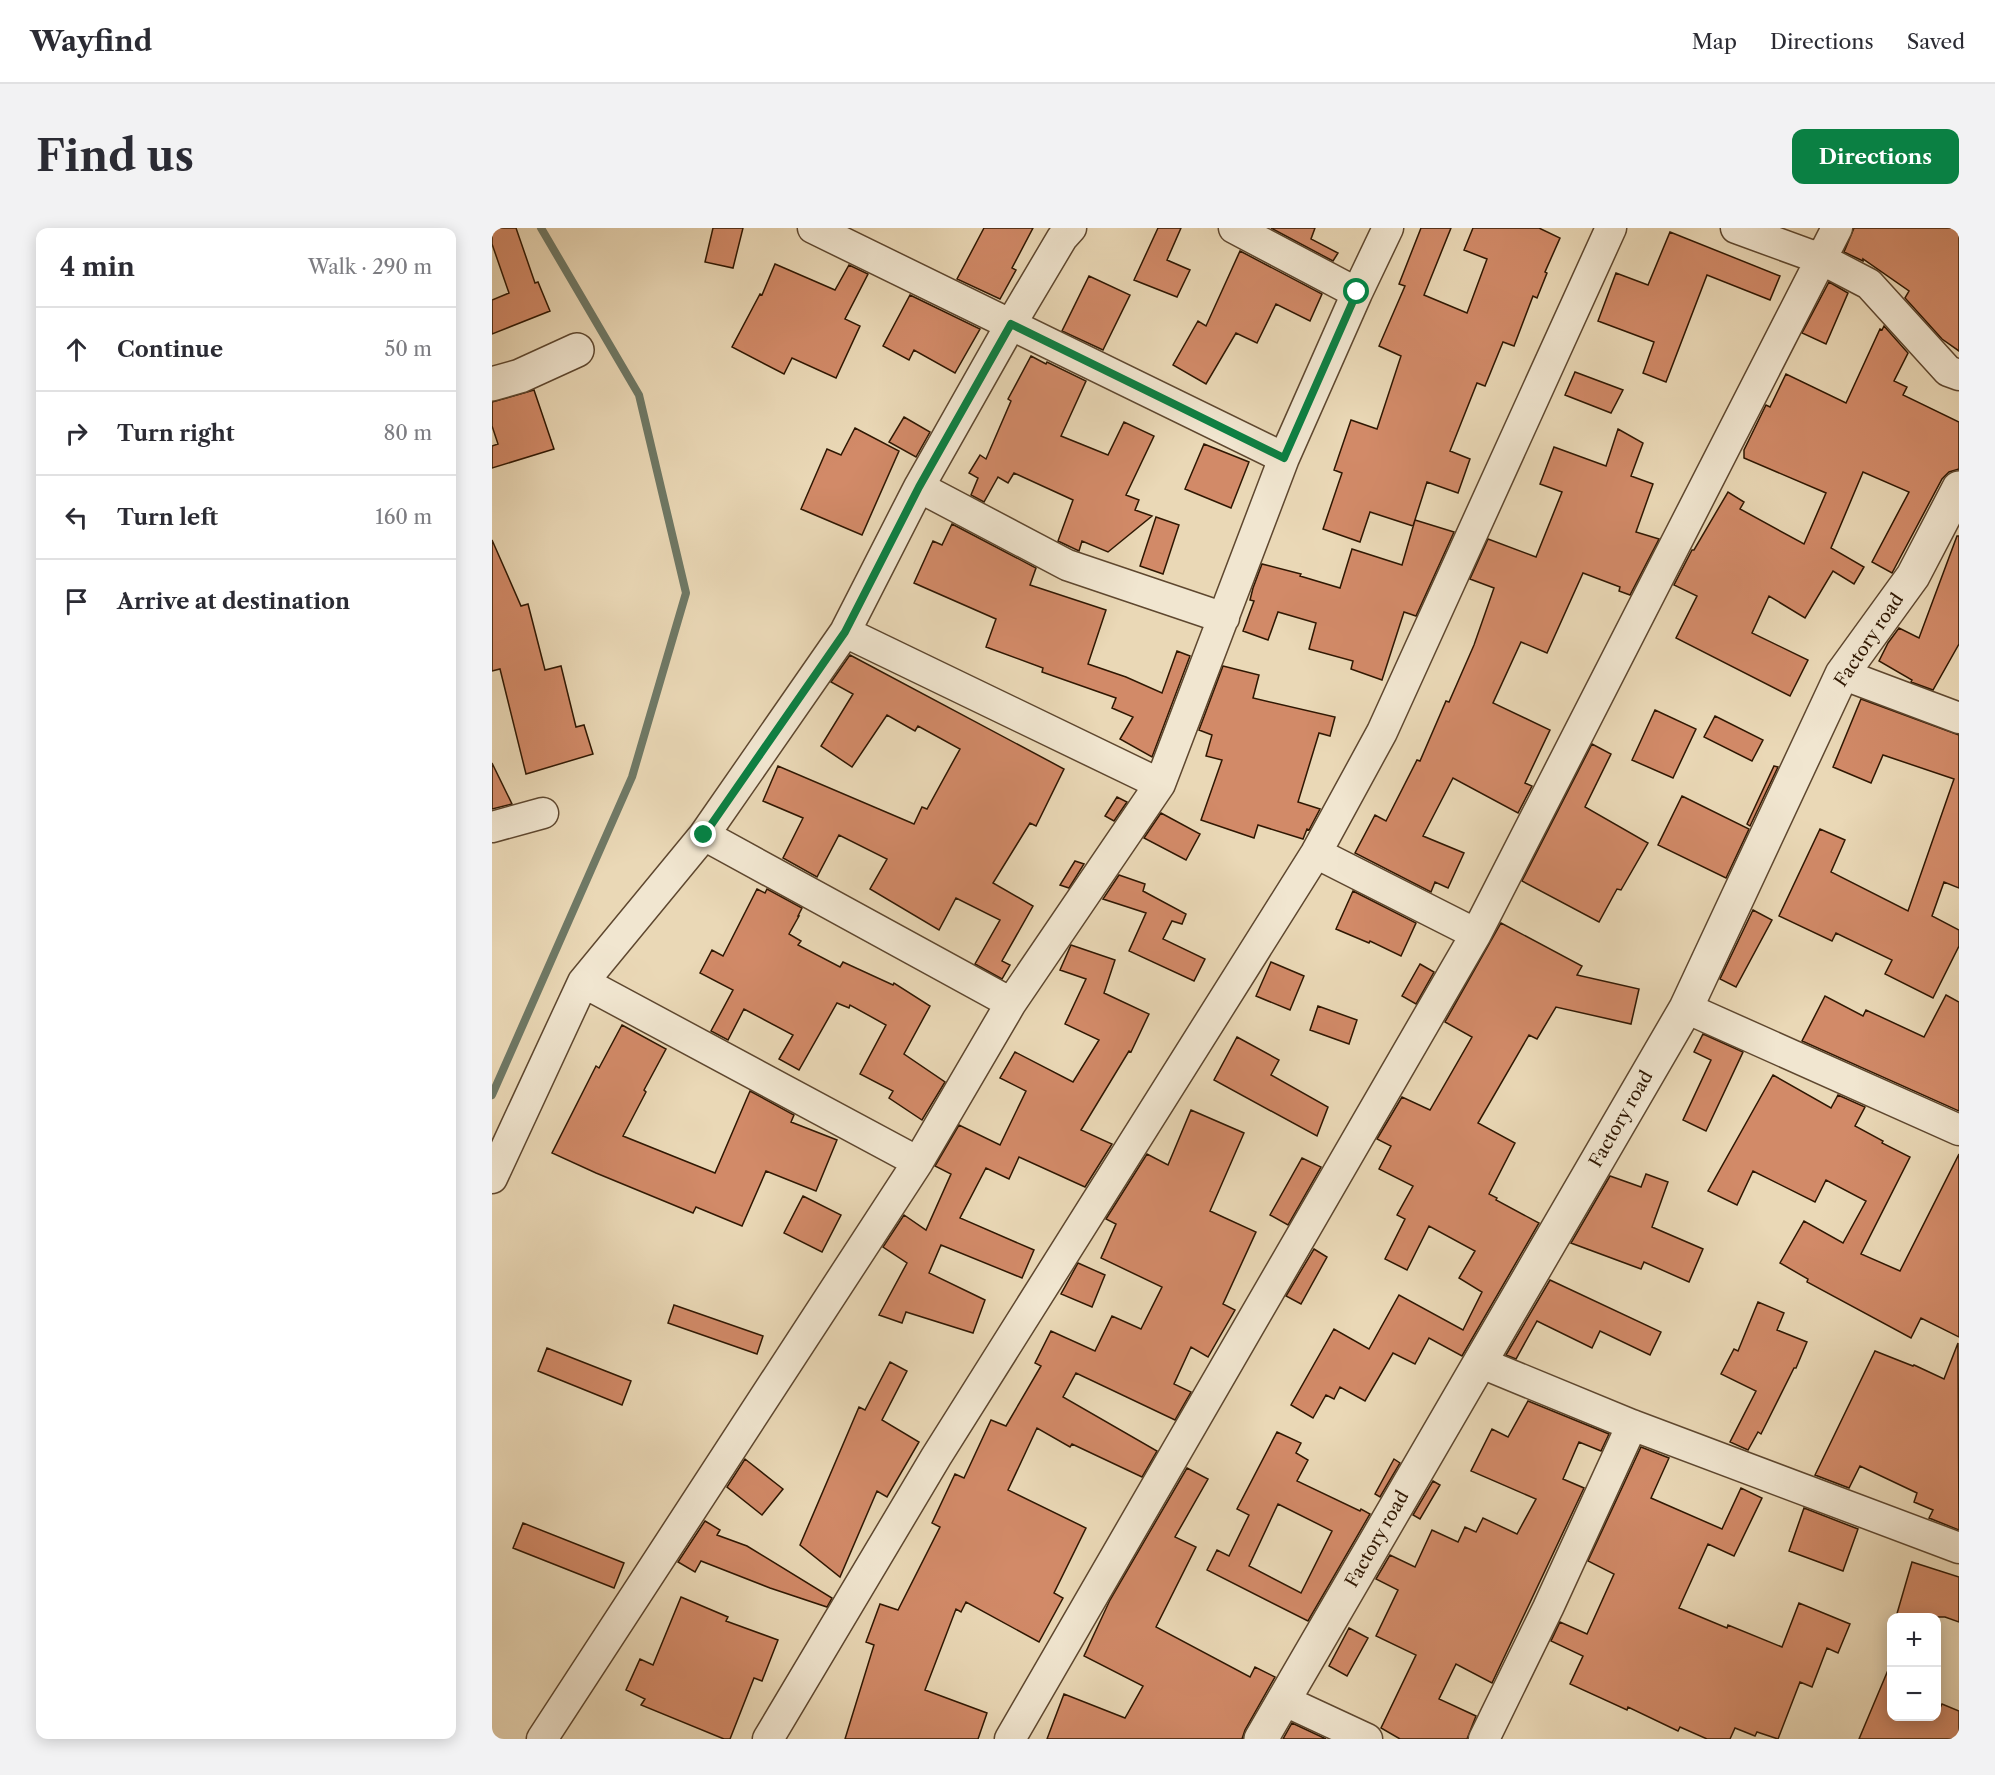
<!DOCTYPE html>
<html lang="en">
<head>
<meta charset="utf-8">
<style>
  :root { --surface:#fff; --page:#f2f2f3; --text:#2b2b33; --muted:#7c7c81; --line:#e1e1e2; --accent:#0b8043 }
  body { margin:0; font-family:"Libre Caslon Text",serif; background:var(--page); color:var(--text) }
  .controls { position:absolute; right:18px; bottom:18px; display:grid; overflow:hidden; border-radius:12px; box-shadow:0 3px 15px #0003 }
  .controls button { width:54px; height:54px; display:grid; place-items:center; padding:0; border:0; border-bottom:2px solid var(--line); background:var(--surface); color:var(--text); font:30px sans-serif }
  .stop { position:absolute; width:18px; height:18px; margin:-14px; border:4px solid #0b8043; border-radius:50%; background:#fff }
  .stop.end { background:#0b8043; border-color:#fff; box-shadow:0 2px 6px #0008 }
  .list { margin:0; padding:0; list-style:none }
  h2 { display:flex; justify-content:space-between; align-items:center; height:78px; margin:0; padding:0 24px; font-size:26px }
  h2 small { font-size:20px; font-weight:400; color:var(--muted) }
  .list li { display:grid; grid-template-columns:39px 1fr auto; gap:18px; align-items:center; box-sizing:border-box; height:84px; padding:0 24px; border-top:2px solid var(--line) }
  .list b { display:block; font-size:22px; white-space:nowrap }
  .list em { font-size:20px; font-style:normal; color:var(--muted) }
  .icon { flex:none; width:33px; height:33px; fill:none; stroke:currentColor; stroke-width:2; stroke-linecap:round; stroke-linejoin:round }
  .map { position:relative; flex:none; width:1467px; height:1511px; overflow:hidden; border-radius:12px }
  header { display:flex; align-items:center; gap:36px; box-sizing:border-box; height:84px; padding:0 30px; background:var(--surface); border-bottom:2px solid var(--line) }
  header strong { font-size:28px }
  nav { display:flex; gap:33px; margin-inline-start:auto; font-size:21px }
  .intro { display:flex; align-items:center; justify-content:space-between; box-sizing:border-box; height:144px; padding:0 36px }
  h1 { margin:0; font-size:42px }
  .button { padding:15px 27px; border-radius:12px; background:var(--accent); color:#fff; font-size:21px; font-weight:700 }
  main { display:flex; gap:36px; padding:0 36px }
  aside { flex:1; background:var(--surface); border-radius:12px; box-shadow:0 3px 15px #0003 }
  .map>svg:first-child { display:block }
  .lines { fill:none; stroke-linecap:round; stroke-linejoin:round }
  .stream { stroke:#6f7966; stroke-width:8 }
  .building { fill:#d28a68; stroke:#2f1702; stroke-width:1.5; fill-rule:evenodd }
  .minor-casing { stroke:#5e472f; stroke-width:33 }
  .tertiary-casing { stroke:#5e472f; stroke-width:36 }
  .minor { stroke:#f1e6d0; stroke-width:30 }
  .tertiary { stroke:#f1e6d0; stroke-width:33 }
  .route { stroke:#0b8043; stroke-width:8 }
  .labels { text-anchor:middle; stroke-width:6; stroke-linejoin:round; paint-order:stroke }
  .street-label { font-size:18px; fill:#2f1702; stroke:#f1e6d0 }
</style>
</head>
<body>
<header>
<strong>Wayfind</strong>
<nav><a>Map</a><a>Directions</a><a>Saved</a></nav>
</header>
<div class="intro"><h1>Find us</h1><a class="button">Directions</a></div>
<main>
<aside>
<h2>4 min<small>Walk · 290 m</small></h2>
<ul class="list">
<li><svg class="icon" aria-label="ahead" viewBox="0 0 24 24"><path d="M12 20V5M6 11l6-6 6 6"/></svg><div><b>Continue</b></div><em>50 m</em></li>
<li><svg class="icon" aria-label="right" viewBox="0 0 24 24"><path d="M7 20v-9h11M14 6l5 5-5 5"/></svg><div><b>Turn right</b></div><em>80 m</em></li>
<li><svg class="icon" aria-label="left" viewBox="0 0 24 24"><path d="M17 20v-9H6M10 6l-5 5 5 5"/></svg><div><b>Turn left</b></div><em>160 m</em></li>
<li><svg class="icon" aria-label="arrive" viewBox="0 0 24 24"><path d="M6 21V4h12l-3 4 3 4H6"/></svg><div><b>Arrive at destination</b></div></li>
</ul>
</aside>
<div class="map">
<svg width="1467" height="1511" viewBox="0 0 1467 1511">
  <rect width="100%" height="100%" fill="#ead8b6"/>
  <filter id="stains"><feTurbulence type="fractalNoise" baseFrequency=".00333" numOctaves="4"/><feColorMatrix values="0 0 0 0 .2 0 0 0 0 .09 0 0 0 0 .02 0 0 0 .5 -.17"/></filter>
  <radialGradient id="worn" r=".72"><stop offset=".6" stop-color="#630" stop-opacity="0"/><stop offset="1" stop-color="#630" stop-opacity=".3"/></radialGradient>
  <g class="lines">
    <!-- stream -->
    <path class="stream" d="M 0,867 L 140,549 L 194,365 L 147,167 L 49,0"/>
  </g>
  <!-- building -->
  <path class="building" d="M 0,0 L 24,0 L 43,55 L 46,54 L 58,83 L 0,106 L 0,72 L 17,65 L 0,16 Z
    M 221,0 L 251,0 L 241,40 L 213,34 Z
    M 492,0 L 541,0 L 520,40 L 524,42 L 508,71 L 465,51 Z
    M 666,0 L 689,0 L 675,32 L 698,42 L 685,69 L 642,52 Z
    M 779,0 L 823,0 L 819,11 L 846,25 L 841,33 Z
    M 929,0 L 959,0 L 932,67 L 975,85 L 995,31 L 972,22 L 981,0 L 1047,0 L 1068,10 L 1053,44 L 1055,45 L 1045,70 L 1041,68 L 1022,118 L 1011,114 L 993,158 L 985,155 L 958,223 L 978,231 L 966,265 L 935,254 L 921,298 L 878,284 L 868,314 L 831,301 L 850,245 L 842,242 L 859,192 L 885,201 L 909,128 L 887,118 L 913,58 L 907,56 Z
    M 1362,0 L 1467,0 L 1467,123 L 1450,111 L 1413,70 L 1417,63 L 1371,31 L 1371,33 L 1352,24 Z
    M 1178,4 L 1288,48 L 1278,72 L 1215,47 L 1174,154 L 1151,145 L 1162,114 L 1106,93 L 1124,45 L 1156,57 Z
    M 748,23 L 830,66 L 818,93 L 784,76 L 765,115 L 744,105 L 714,156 L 681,137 L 706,93 L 714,98 Z
    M 283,36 L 343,62 L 357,37 L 376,46 L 353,91 L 368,98 L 344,150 L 300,130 L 292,146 L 240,119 L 268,66 L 270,67 Z
    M 597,48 L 638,67 L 611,122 L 570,103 Z
    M 1337,54 L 1356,65 L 1334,116 L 1310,105 Z
    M 418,67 L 488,101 L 463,145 L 422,122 L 417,132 L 391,118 Z
    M 1392,98 L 1416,125 L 1402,153 L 1415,159 L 1411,167 L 1467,194 L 1467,241 L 1457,244 L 1450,251 L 1400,345 L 1380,334 L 1417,264 L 1371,244 L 1339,320 L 1372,339 L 1362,356 L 1341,343 L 1313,390 L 1277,368 L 1260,405 L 1316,432 L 1298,468 L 1184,410 L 1205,368 L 1182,357 L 1200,322 L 1202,322 L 1236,264 L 1252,274 L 1248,281 L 1312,316 L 1334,265 L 1252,230 L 1252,222 L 1274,177 L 1278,179 L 1294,146 L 1354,175 L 1388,101 L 1390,102 Z
    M 539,128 L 554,136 L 555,134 L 594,153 L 569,208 L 616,227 L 632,194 L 662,208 L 634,267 L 647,272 L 643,282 L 660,288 L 616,324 L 590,313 L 587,323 L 566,313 L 581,272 L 522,245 L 516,255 L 506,249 L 492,274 L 479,267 L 486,250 L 477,245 L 488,227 L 494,231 L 519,173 L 516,171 Z
    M 1083,144 L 1131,162 L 1119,185 L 1073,167 Z
    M 42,162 L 62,221 L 0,240 L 0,218 L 6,216 L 0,198 L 0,174 Z
    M 412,189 L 438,204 L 424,229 L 397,214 Z
    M 363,200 L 407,223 L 370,307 L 309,281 L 335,221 L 349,227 Z
    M 1126,201 L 1151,215 L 1139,248 L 1161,256 L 1144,304 L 1167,311 L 1138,367 L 1127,363 L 1128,359 L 1091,345 L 1055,425 L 1029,414 L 1001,475 L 1058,502 L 1033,555 L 1040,558 L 1026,585 L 961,550 L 931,608 L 972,625 L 956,660 L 943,654 L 939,664 L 863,625 L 883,587 L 894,593 L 925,532 L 928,533 L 954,473 L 957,474 L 982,417 L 1002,360 L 978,351 L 996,311 L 1044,329 L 1070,264 L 1048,256 L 1062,219 L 1114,238 Z
    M 712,216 L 757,234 L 739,280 L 693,261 Z
    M 664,289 L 687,297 L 671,346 L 648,338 Z
    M 923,292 L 962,304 L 924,388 L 912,384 L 890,452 L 859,441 L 861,433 L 817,421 L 824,395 L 786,384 L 776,412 L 751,403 L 762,373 L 758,372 L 761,360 L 770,336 L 809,346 L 808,348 L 848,360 L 860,321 L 910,337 Z
    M 460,296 L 544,340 L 538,357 L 614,382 L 596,436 L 634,449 L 670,465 L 685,423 L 698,428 L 660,529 L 628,511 L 641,489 L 620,480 L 624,470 L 550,444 L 551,440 L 494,419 L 504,391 L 422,355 L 441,313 L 450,317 Z
    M 1465,308 L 1467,308 L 1467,416 L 1441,462 L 1419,454 L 1420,452 L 1387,433 L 1396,415 L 1407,400 L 1427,410 Z
    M 0,312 L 29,378 L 36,376 L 53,442 L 69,438 L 84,499 L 92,497 L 101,526 L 34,546 L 8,441 L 0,443 Z
    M 358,427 L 572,541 L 544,598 L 538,595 L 501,655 L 541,678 L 510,733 L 518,737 L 510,751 L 483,736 L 508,692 L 464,670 L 447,702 L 378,661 L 395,631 L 347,607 L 325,649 L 291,630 L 311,590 L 271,573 L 286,538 L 422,596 L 430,579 L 435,581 L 468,521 L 426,498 L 423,503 L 395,487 L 360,539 L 329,518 L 361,466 L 339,454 Z
    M 731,438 L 767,447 L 761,470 L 843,489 L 838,508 L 827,505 L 806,574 L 828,581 L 817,602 L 815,601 L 811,611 L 766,597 L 762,610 L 709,592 L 730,532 L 714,528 L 720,507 L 707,502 Z
    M 1369,471 L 1467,507 L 1467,660 L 1452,654 L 1440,688 L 1467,702 L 1467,718 L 1441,770 L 1393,746 L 1400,732 L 1344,705 L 1340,713 L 1287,688 L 1328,601 L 1353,612 L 1339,644 L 1416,683 L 1462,551 L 1391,527 L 1379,555 L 1341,539 Z
    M 1163,482 L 1204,501 L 1181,550 L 1140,532 Z
    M 1223,488 L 1271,512 L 1260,533 L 1212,509 Z
    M 1100,516 L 1119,526 L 1093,579 L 1156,615 L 1129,662 L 1125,661 L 1107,694 L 1030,653 Z
    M 0,535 L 20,576 L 0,581 Z
    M 1282,538 L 1286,539 L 1258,598 L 1255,596 Z
    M 1190,568 L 1257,601 L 1234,650 L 1166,617 Z
    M 625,569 L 635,574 L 622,593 L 613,588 Z
    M 669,585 L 708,606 L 694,632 L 652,610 Z
    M 583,633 L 592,636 L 577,660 L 568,657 Z
    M 627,647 L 653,656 L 651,663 L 694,686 L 690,696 L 680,693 L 671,711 L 713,731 L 702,753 L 637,723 L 654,685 L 611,671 Z
    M 265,661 L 273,665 L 275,661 L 310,680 L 306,688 L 307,688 L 297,706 L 309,713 L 306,717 L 348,739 L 351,734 L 401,757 L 402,755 L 438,778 L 412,826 L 453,854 L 430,892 L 397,870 L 401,863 L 368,846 L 394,797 L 358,777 L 357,780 L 345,775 L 307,842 L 287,831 L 301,807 L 252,781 L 236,812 L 219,803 L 241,762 L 208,745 L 220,722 L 231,728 Z
    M 861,663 L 924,695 L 909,728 L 878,713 L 877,715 L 844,701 Z
    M 1261,682 L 1280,692 L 1244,759 L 1228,751 Z
    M 1009,695 L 1090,738 L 1085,747 L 1147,761 L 1139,796 L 1064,779 L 1045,811 L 1037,807 L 986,895 L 1023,915 L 997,966 L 1005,970 L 1004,972 L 1047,995 L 970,1128 L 937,1110 L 923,1136 L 901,1125 L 873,1173 L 848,1159 L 842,1171 L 834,1167 L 821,1190 L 799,1177 L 842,1101 L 877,1121 L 907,1067 L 971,1102 L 990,1064 L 967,1050 L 983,1023 L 937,998 L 915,1042 L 893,1031 L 913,991 L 905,987 L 921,958 L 887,941 L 899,918 L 885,911 L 910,869 L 938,882 L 980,809 L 953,794 Z
    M 579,717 L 623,732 L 612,765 L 657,786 L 639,824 L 637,823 L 589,902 L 620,916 L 593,959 L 527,929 L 517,951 L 494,940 L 468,990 L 542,1022 L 530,1050 L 449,1017 L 437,1045 L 493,1072 L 481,1105 L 414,1084 L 410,1095 L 387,1087 L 415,1035 L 391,1019 L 412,987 L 434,1002 L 459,946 L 443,938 L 467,897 L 508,917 L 534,863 L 508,850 L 523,824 L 581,854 L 607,812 L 573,796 L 594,751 L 568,742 Z
    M 779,734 L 812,748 L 798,782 L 764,768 Z
    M 928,736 L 942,744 L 924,776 L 910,768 Z
    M 1454,767 L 1467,774 L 1467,883 L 1310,813 L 1333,768 L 1371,788 L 1374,782 L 1432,809 Z
    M 826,778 L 865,792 L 857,816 L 818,802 Z
    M 130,797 L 174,821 L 152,862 L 154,864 L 131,908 L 223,945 L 258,863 L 302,887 L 299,894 L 345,912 L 324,963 L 274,943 L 250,998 L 204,979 L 201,985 L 104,945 L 60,925 L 104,838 L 107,840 Z
    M 1211,806 L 1251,824 L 1214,903 L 1191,892 L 1219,832 L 1202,824 Z
    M 745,809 L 787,832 L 779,847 L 836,879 L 825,908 L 722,852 Z
    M 1281,847 L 1339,880 L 1346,867 L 1373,879 L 1363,898 L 1391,913 L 1390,915 L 1418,929 L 1369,1026 L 1408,1043 L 1467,926 L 1467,1109 L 1429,1090 L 1419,1110 L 1315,1054 L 1316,1051 L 1288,1035 L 1312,993 L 1351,1015 L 1374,973 L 1334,952 L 1323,974 L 1261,943 L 1245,977 L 1216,963 Z
    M 699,882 L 752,905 L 718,983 L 764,1004 L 731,1076 L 743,1082 L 716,1129 L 699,1119 L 682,1156 L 699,1164 L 683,1192 L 584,1145 L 571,1169 L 665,1223 L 650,1249 L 580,1216 L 578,1219 L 545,1200 L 516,1262 L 594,1300 L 562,1365 L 571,1370 L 547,1414 L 474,1374 L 469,1384 L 464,1381 L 433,1462 L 495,1485 L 486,1511 L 353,1511 L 382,1417 L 374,1414 L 388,1376 L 406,1382 L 448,1299 L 440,1295 L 463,1246 L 472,1250 L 499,1192 L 514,1198 L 549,1138 L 543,1135 L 559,1103 L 603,1123 L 620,1088 L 649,1101 L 670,1059 L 609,1030 L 624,996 L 614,991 L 655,926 L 676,937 Z
    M 810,930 L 829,939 L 796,997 L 778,987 Z
    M 1154,946 L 1176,954 L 1160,999 L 1211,1021 L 1197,1054 L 1152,1034 L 1149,1041 L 1079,1015 L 1118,948 L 1149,959 Z
    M 311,968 L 349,987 L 330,1024 L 292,1005 Z
    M 822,1021 L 835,1029 L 809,1076 L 794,1068 Z
    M 586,1035 L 613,1047 L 600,1079 L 569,1066 Z
    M 1058,1052 L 1169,1104 L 1158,1127 L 1108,1103 L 1100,1120 L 1045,1093 L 1024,1131 L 1014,1127 Z
    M 1266,1074 L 1292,1085 L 1285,1102 L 1315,1114 L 1304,1140 L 1302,1140 L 1269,1206 L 1266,1204 L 1256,1222 L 1238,1214 L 1264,1163 L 1229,1146 L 1242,1121 L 1246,1123 Z
    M 182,1077 L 271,1108 L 265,1126 L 176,1095 Z
    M 1466,1115 L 1467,1302 L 1437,1290 L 1441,1282 L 1422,1274 L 1425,1265 L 1368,1238 L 1357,1260 L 1323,1247 L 1383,1123 L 1421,1138 L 1422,1137 L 1452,1151 Z
    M 55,1120 L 139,1153 L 130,1177 L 46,1143 Z
    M 398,1134 L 415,1143 L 390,1192 L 427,1214 L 395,1269 L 385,1263 L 348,1349 L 308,1317 L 367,1179 L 373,1182 Z
    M 1036,1173 L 1117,1206 L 1109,1223 L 1087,1214 L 1071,1251 L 1092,1260 L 1000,1455 L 964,1436 L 947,1471 L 984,1488 L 975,1511 L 908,1511 L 889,1500 L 924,1427 L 884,1408 L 906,1362 L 884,1351 L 898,1327 L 923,1339 L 940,1302 L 966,1314 L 973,1299 L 984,1304 L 991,1290 L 1025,1306 L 1044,1271 L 979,1243 L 1000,1201 L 1016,1209 Z
    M 785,1204 L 809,1215 L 804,1225 L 816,1232 L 805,1253 L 868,1283 L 869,1281 L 878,1286 L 816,1393 L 715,1342 L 725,1322 L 737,1328 L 757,1287 L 745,1281 ZM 786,1276 L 840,1303 L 809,1365 L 757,1338 Z
    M 1149,1219 L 1177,1230 L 1159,1270 L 1230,1301 L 1249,1260 L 1270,1270 L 1242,1328 L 1216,1316 L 1187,1380 L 1235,1400 L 1236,1397 L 1290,1419 L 1307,1375 L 1358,1396 L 1346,1425 L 1335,1420 L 1320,1459 L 1308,1454 L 1286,1511 L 1265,1504 L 1263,1508 L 1243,1500 L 1238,1511 L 1215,1511 L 1188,1499 L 1186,1503 L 1136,1479 L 1135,1482 L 1078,1456 L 1091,1428 L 1059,1413 L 1068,1394 L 1095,1406 L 1122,1346 L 1096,1333 Z
    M 253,1231 L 291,1261 L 270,1287 L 235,1259 Z
    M 902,1231 L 908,1235 L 888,1269 L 883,1266 Z
    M 695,1240 L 716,1251 L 683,1309 L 704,1319 L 664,1399 L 758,1449 L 763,1439 L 783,1449 L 753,1502 L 750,1511 L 555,1511 L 572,1466 L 633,1490 L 651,1458 L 592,1428 L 618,1372 Z
    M 941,1253 L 948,1257 L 928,1291 L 921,1287 Z
    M 1312,1280 L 1366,1301 L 1351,1343 L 1297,1323 Z
    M 213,1293 L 228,1302 L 225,1307 L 255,1318 L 340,1370 L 335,1379 L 278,1360 L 209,1333 L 203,1344 L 186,1334 Z
    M 31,1295 L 132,1335 L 122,1360 L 21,1320 Z
    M 1420,1334 L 1467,1349 L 1467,1394 L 1453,1389 L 1404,1389 Z
    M 189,1369 L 236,1389 L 234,1393 L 286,1412 L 270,1453 L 262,1450 L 238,1511 L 232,1511 L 149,1477 L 153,1471 L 134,1462 L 148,1431 L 161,1437 Z
    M 857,1400 L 876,1410 L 855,1448 L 837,1438 Z
    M 1399,1435 L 1400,1488 L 1444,1488 L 1450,1476 L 1467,1483 L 1467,1511 L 1367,1511 Z
    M 800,1495 L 834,1511 L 791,1511 Z"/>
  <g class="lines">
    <defs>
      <path id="minor" d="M 321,0 L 792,230
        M 742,0 L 865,65
        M 1244,0 L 1329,31 L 1377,56 L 1456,143 L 1467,147
        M 427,259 L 575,337 L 732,390
        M 353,404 L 668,556
        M 1350,446 L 1467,490
        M 0,599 L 51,585
        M 212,607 L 519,775
        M 824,625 L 984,706
        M 91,754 L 426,934
        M 1194,780 L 1467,902
        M 0,950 L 91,754 L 212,607 L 353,404 L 427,259 L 519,96 L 570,10 L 579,0
        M 987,1134 L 1140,1197 L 1467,1320
        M 791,1472 L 875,1511
        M 50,1511 L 426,934 L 519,775 L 668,556 L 792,230 L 865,65 L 896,0
        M 276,1511 L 444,1229 L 824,625 L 890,504 L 1119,0
        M 518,1511 L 984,706 L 1345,0
        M 992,1511 L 1056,1380 L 1140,1197"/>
      <path id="tertiary" d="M 0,156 L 28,148 L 85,122
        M 769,1511 L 1194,780 L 1350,446 L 1421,348 L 1467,260"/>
    </defs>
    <!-- minor casing -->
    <use href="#minor" class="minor-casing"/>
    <!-- tertiary casing -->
    <use href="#tertiary" class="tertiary-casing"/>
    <!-- minor -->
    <use href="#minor" class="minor"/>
    <!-- tertiary -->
    <use href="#tertiary" class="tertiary"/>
  </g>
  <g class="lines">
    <!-- route -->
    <path class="route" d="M 212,607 L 353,404 L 427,259 L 519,96 L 792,230 L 865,64"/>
  </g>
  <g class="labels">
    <!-- street labels -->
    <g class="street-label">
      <text transform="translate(1377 412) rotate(-56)" y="6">Factory road</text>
      <text transform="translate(1129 891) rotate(-60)" y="6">Factory road</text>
      <text transform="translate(885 1311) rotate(-60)" y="6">Factory road</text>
    </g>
  </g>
  <rect width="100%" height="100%" filter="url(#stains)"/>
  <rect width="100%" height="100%" fill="url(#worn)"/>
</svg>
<div class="controls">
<button>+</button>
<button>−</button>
</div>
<div class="stop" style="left:865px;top:64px"></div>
<div class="stop end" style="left:212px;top:607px"></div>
</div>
</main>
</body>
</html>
